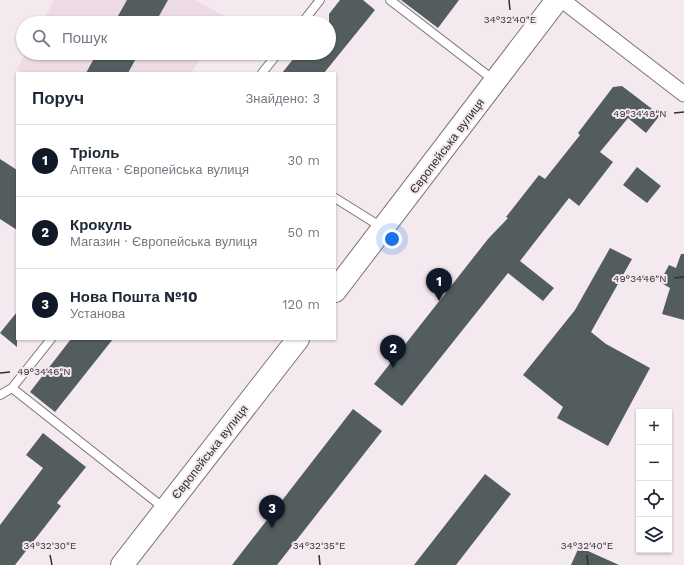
<!DOCTYPE html>
<html lang="uk">
<head>
<meta charset="utf-8">
<style>
  :root { --surface:#fff; --page:#f2f2f3; --text:#1f2937; --muted:#747a83; --line:#e0e1e3; --accent:#111827 }
  body { margin:0; font-family:"Work Sans",sans-serif; background:var(--page); color:var(--text) }
  .controls { position:absolute; right:12px; bottom:12px; display:grid; overflow:hidden; border-radius:0px; box-shadow:0 1px 3px #0004 }
  .controls button { width:36px; height:36px; display:grid; place-items:center; padding:0; border:0; border-bottom:1px solid var(--line); background:var(--surface); color:var(--text); font:20px sans-serif }
  .you { position:absolute; left:392px; top:239px; width:14px; height:14px; margin:-10px; border:3px solid #fff; border-radius:50%; background:#1a73e8; box-shadow:0 0 0 6px #1a73e833 }
  .badge { display:grid; place-items:center; width:26px; height:26px; border-radius:50%; background:var(--accent); color:#fff; font-size:13px; font-weight:700 }
  .pin { position:absolute; translate:-50% -33px; filter:drop-shadow(0 1px 2px #0008) }
  .pin::after { content:''; position:absolute; top:21px; width:14px; height:12px; background:inherit; clip-path:polygon(0 0,100% 0,50% 100%) }
  .list { margin:0; padding:0; list-style:none }
  h2 { display:flex; justify-content:space-between; align-items:center; height:52px; margin:0; padding:0 16px; font-size:17px }
  h2 small { font-size:13px; font-weight:400; color:var(--muted) }
  .list li { display:grid; grid-template-columns:26px 1fr auto; gap:12px; align-items:center; box-sizing:border-box; height:72px; padding:0 16px; border-top:1px solid var(--line) }
  .list b { display:block; font-size:15px; white-space:nowrap }
  .list p { margin:0; font-size:13px; white-space:nowrap; color:var(--muted) }
  .list em { font-size:13px; font-style:normal; color:var(--muted) }
  .icon { flex:none; width:22px; height:22px; fill:none; stroke:currentColor; stroke-width:2; stroke-linecap:round; stroke-linejoin:round }
  .map { position:relative; flex:none; width:684px; height:565px; overflow:hidden }
  .search { position:absolute; background:var(--surface); box-shadow:0 1px 3px #0004; left:16px; top:16px; width:320px; height:44px; display:flex; align-items:center; gap:10px; box-sizing:border-box; padding:0 14px; border-radius:22px; color:var(--muted); font-size:15px }
  .panel { position:absolute; background:var(--surface); box-shadow:0 1px 3px #0004; left:16px; top:72px; width:320px; height:268px; border-radius:0px }
  .map>svg:first-child { display:block }
  .built { fill:#ecdae4 }
  .building { fill:#535d60 }
  .lines { fill:none; stroke-linecap:round; stroke-linejoin:round }
  .service-casing { stroke:#7b7277; stroke-width:10 }
  .minor-casing { stroke:#7b7277; stroke-width:17 }
  .primary-casing { stroke:#7b7277; stroke-width:24 }
  .service { stroke:#fff; stroke-width:8 }
  .minor { stroke:#fff; stroke-width:15 }
  .primary { stroke:#fff; stroke-width:22 }
  .ticks { fill:none; stroke:#332f31; stroke-width:1.5 }
  .labels { text-anchor:middle; stroke-width:4; stroke-linejoin:round; paint-order:stroke }
  .street-label { font-size:12px; fill:#332f31; stroke:#f3e9ee }
  .ticks-label { font-size:10px; text-anchor:middle; fill:#332f31; stroke:#f3e9ee; stroke-width:4; stroke-linejoin:round; paint-order:stroke }
</style>
</head>
<body>
<div class="map">
<svg width="684" height="565" viewBox="0 0 684 565">
  <rect width="100%" height="100%" fill="#f3e9ee"/>
  <!-- built -->
  <path class="built" d="M 54,0 L 195,0 L 228,18 L 225,23 L 42,23 Z
    M 26,53 L 204,53 L 191,73 L 24,73 L 17,69 Z"/>
  <!-- building -->
  <path class="building" d="M 127,0 L 168,0 L 155,23 L 114,23 Z
    M 340,0 L 363,0 L 375,10 L 324,73 L 282,73 L 298,53 L 329,53 L 329,14 Z
    M 401,0 L 459,0 L 438,28 Z
    M 97,53 L 139,53 L 128,73 L 86,73 Z
    M 622,86 L 660,115 L 646,133 L 628,118 L 600,152 L 613,162 L 579,206 L 569,198 L 520,261 L 554,288 L 543,301 L 508,273 L 402,406 L 374,384 L 488,239 L 508,218 L 506,217 L 539,175 L 545,179 L 580,135 L 578,133 L 613,87 Z
    M 0,159 L 17,170 L 17,230 L 0,219 Z
    M 637,167 L 661,186 L 647,203 L 623,185 Z
    M 610,248 L 632,259 L 591,332 L 606,344 L 650,368 L 608,446 L 557,418 L 563,407 L 523,375 L 575,310 Z
    M 681,254 L 684,254 L 684,320 L 662,314 L 670,288 L 660,282 L 669,265 L 676,268 Z
    M 17,312 L 17,347 L 0,333 Z
    M 71,339 L 113,339 L 55,412 L 30,392 Z
    M 353,409 L 382,431 L 277,565 L 232,565 Z
    M 43,433 L 86,467 L 57,503 L 61,506 L 15,565 L 0,565 L 0,525 L 43,468 L 26,455 Z
    M 485,474 L 511,494 L 456,565 L 414,565 Z
    M 579,547 L 619,565 L 571,565 Z"/>
  <g class="lines">
    <defs>
      <path id="service" d="M 390,0 L 495,81
        M 302,23 L 320,0
        M 262,73 L 278,53
        M 335,198 L 383,228
        M 51,339 L 12,388 L 165,509
        M 0,395 L 12,388"/>
      <path id="minor" d="M 562,0 L 684,94"/>
      <path id="primary" d="M 335,291 L 557,0
        M 122,565 L 298,339"/>
    </defs>
    <!-- service casing -->
    <use href="#service" class="service-casing"/>
    <!-- minor casing -->
    <use href="#minor" class="minor-casing"/>
    <!-- primary casing -->
    <use href="#primary" class="primary-casing"/>
    <!-- service -->
    <use href="#service" class="service"/>
    <!-- minor -->
    <use href="#minor" class="minor"/>
    <!-- primary -->
    <use href="#primary" class="primary"/>
  </g>
  <!-- ticks -->
  <path class="ticks" d="M 509,0 L 510,10M 674,113 L 684,112M 674,278 L 684,277M 0,373 L 10,372M 50,555 L 52,565M 319,555 L 320,565M 587,555 L 588,565"/>
  <g class="labels">
    <!-- street labels -->
    <g class="street-label">
      <text transform="translate(447 146) rotate(-53)" y="4">Європейська вулиця</text>
      <text transform="translate(210 452) rotate(-52)" y="4">Європейська вулиця</text>
    </g>
  </g>
  <g class="ticks-label">
    <text x="510" y="23">34°32'40"E</text>
    <text x="640" y="117">49°34'48"N</text>
    <text x="640" y="282">49°34'46"N</text>
    <text x="44" y="375">49°34'46"N</text>
    <text x="50" y="549">34°32'30"E</text>
    <text x="319" y="549">34°32'35"E</text>
    <text x="587" y="549">34°32'40"E</text>
  </g>
</svg>
<div class="controls">
<button>+</button>
<button>−</button>
<button><svg class="icon" aria-label="locate" viewBox="0 0 24 24"><circle cx="12" cy="12" r="6"/><path d="M12 2v4M12 18v4M2 12h4M18 12h4"/></svg></button>
<button><svg class="icon" aria-label="layers" viewBox="0 0 24 24"><path d="M12 4l9 5-9 5-9-5zM3 14l9 5 9-5"/></svg></button>
</div>
<div class="you"></div>
<div class="pin badge" style="left:439px;top:301px">1</div>
<div class="pin badge" style="left:393px;top:368px">2</div>
<div class="pin badge" style="left:272px;top:528px">3</div>
<div class="search"><svg class="icon" aria-label="search" viewBox="0 0 24 24"><circle cx="10" cy="10" r="6"/><path d="M15 15l6 6"/></svg>Пошук</div>
<section class="panel">
<h2>Поруч<small>Знайдено: 3</small></h2>
<ul class="list">
<li><span class="badge">1</span><div><b>Тріоль</b><p>Аптека · Європейська вулиця</p></div><em>30 m</em></li>
<li><span class="badge">2</span><div><b>Крокуль</b><p>Магазин · Європейська вулиця</p></div><em>50 m</em></li>
<li><span class="badge">3</span><div><b>Нова Пошта №10</b><p>Установа</p></div><em>120 m</em></li>
</ul>
</section>
</div>
</body>
</html>
